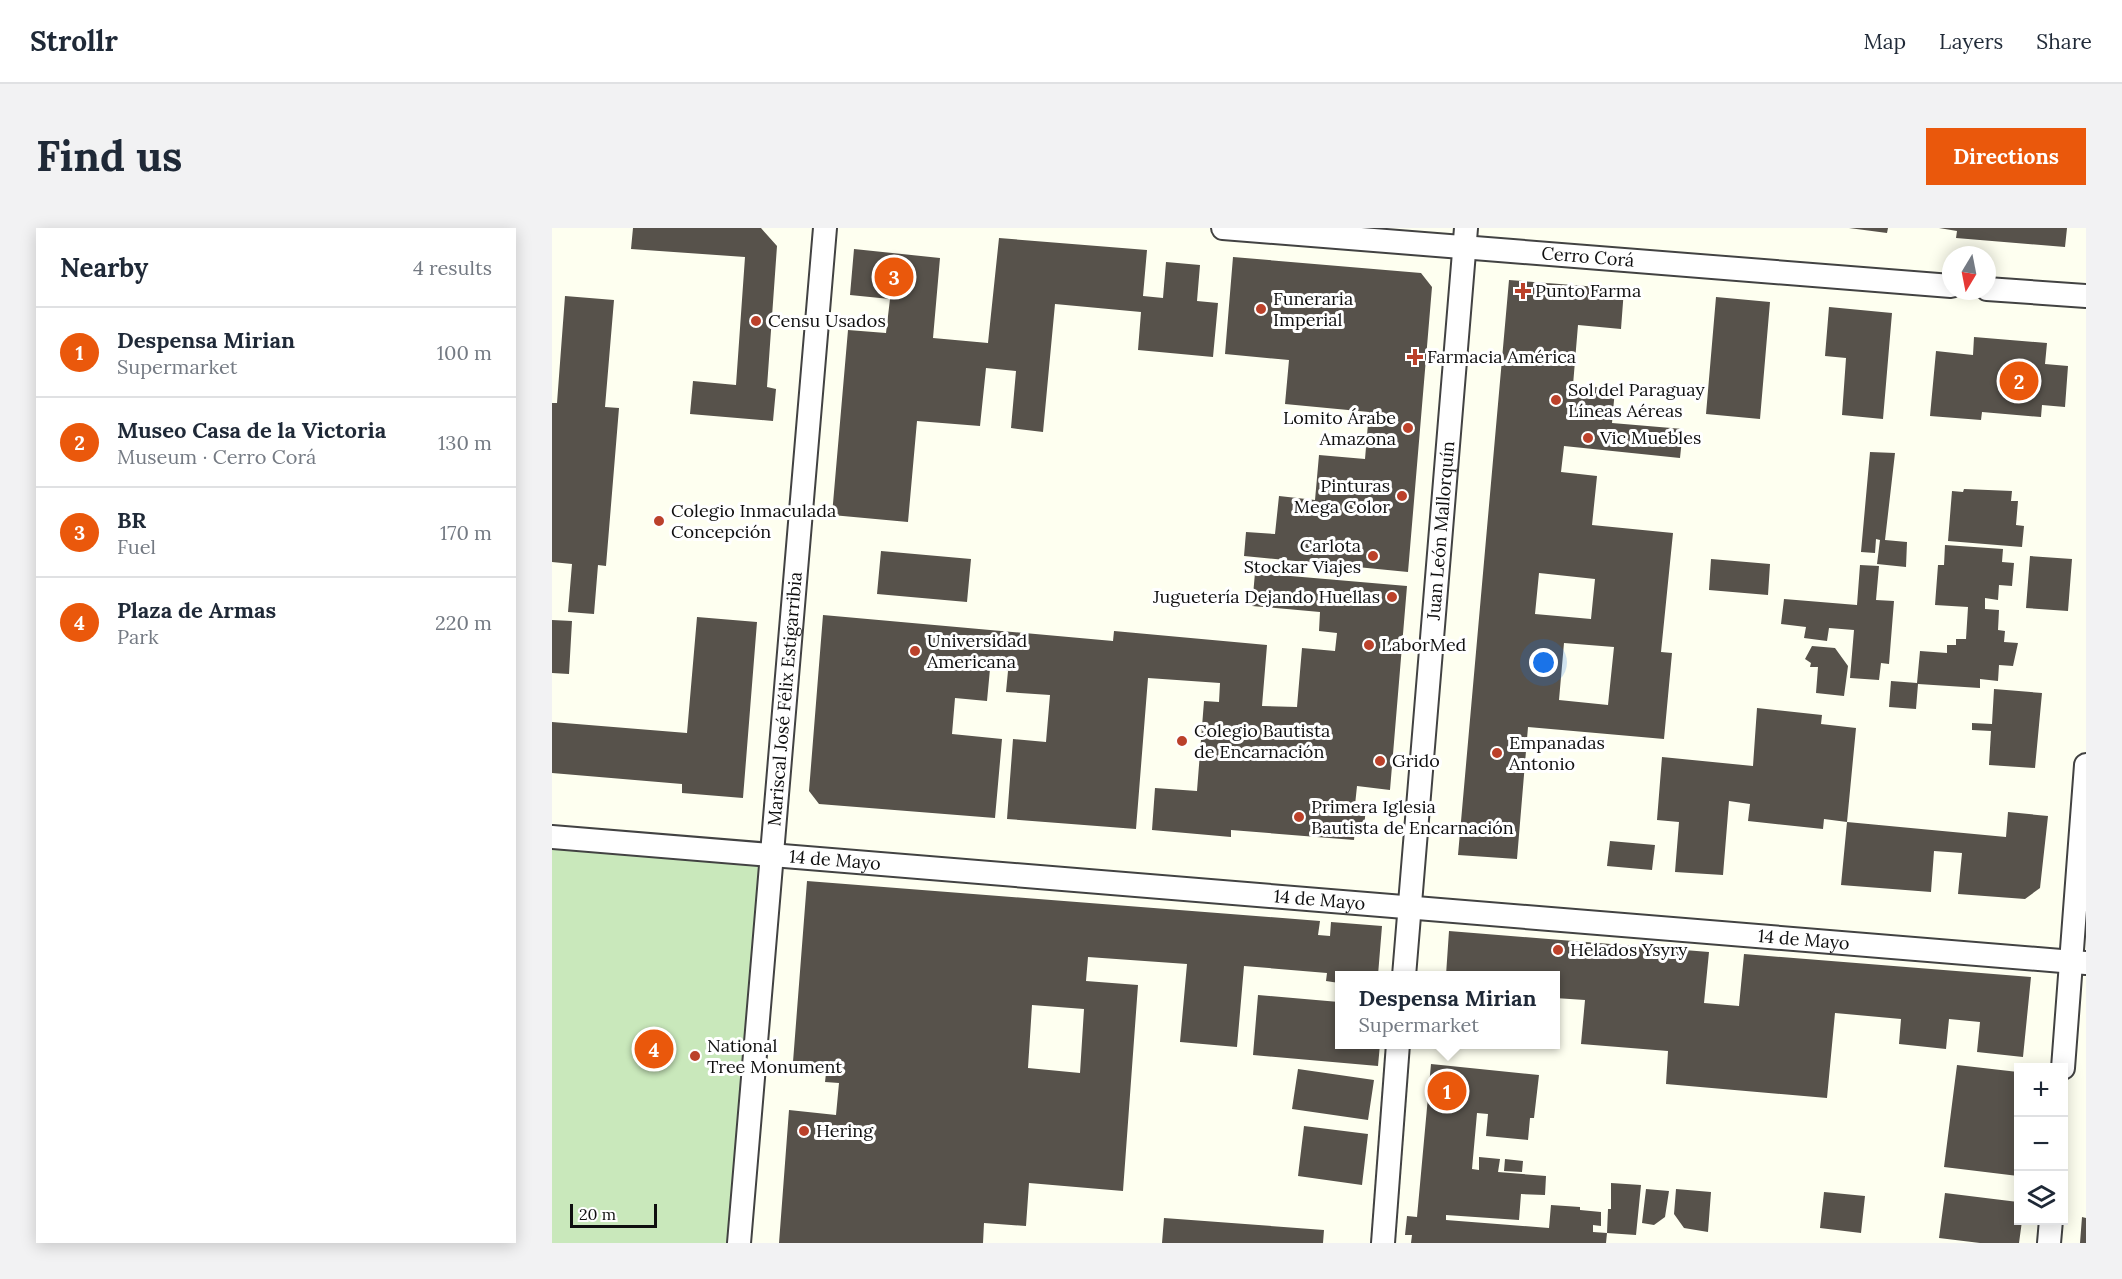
<!DOCTYPE html>
<html lang="en">
<head>
<meta charset="utf-8">
<style>
  :root { --surface:#fff; --page:#f2f2f3; --text:#1f2937; --muted:#747a83; --line:#e0e1e3; --accent:#ea580c }
  body { margin:0; font-family:Lora,serif; background:var(--page); color:var(--text) }
  .controls { position:absolute; right:18px; bottom:18px; display:grid; overflow:hidden; border-radius:0px; box-shadow:0 3px 15px #0003 }
  .controls button { width:54px; height:54px; display:grid; place-items:center; padding:0; border:0; border-bottom:2px solid var(--line); background:var(--surface); color:var(--text); font:30px sans-serif }
  .compass { position:absolute; left:1390px; top:18px; width:54px; height:54px; border-radius:50%; background:var(--surface); box-shadow:0 3px 15px #0003; rotate:190deg }
  .scale { position:absolute; left:18px; bottom:15px; width:87px; box-sizing:border-box; padding-left:6px; border:3px solid #0f0f0f; border-top:0; font-size:16px; line-height:21px; white-space:nowrap; color:#0f0f0f; -webkit-text-stroke:4px #fff; paint-order:stroke }
  .you { position:absolute; left:992px; top:435px; width:21px; height:21px; margin:-15px; border:4px solid #fff; border-radius:50%; background:#1a73e8; box-shadow:0 0 0 9px #1a73e833 }
  .badge { display:grid; place-items:center; width:39px; height:39px; border-radius:50%; background:var(--accent); color:#fff; font-size:20px; font-weight:700 }
  .pin { position:absolute; translate:-50% -50%; border:3px solid #fff; box-shadow:0 2px 6px #0006 }
  .popup { position:absolute; left:783px; top:743px; width:225px; height:78px; box-sizing:border-box; display:grid; place-content:center; border-radius:0px; background:var(--surface); filter:drop-shadow(0 2px 4px #0005); font-size:20px; white-space:nowrap; color:var(--muted) }
  .popup b { font-size:22px; color:var(--text) }
  .popup::after { content:''; position:absolute; left:50%; top:100%; margin-left:-12px; border:12px solid transparent; border-top-color:var(--surface) }
  .list { margin:0; padding:0; list-style:none }
  h2 { display:flex; justify-content:space-between; align-items:center; height:78px; margin:0; padding:0 24px; font-size:26px }
  h2 small { font-size:20px; font-weight:400; color:var(--muted) }
  .list li { display:grid; grid-template-columns:39px 1fr auto; gap:18px; align-items:center; box-sizing:border-box; height:90px; padding:0 24px; border-top:2px solid var(--line) }
  .list b { display:block; font-size:22px; white-space:nowrap }
  .list p { margin:0; font-size:20px; white-space:nowrap; color:var(--muted) }
  .list em { font-size:20px; font-style:normal; color:var(--muted) }
  .icon { flex:none; width:33px; height:33px; fill:none; stroke:currentColor; stroke-width:2; stroke-linecap:round; stroke-linejoin:round }
  .map { position:relative; flex:none; width:1534px; height:1015px; overflow:hidden; border-radius:0px }
  header { display:flex; align-items:center; gap:36px; box-sizing:border-box; height:84px; padding:0 30px; background:var(--surface); border-bottom:2px solid var(--line) }
  header strong { font-size:28px }
  nav { display:flex; gap:33px; margin-inline-start:auto; font-size:21px }
  .intro { display:flex; align-items:center; justify-content:space-between; box-sizing:border-box; height:144px; padding:0 36px }
  h1 { margin:0; font-size:42px }
  .button { padding:15px 27px; border-radius:0px; background:var(--accent); color:#fff; font-size:21px; font-weight:700 }
  main { display:flex; gap:36px; padding:0 36px }
  aside { flex:1; background:var(--surface); border-radius:0px; box-shadow:0 3px 15px #0003 }
  .map>svg:first-child { display:block }
  .green { fill:#c9e8bb }
  .building { fill:#57524b; fill-rule:evenodd }
  .lines { fill:none; stroke-linecap:round; stroke-linejoin:round }
  .minor-casing { stroke:#424242; stroke-width:26 }
  .minor { stroke:#fff; stroke-width:22 }
  .poi-dot { fill:#bb412a; stroke:#fff; stroke-width:2 }
  .labels { text-anchor:middle; stroke-width:6; stroke-linejoin:round; paint-order:stroke }
  .street-label { font-size:18px; fill:#0f0f0f; stroke:#fff }
  .poi-label { font-size:18px; fill:#0f0f0f; stroke:#fff; text-anchor:start }
</style>
</head>
<body>
<header>
<strong>Strollr</strong>
<nav><a>Map</a><a>Layers</a><a>Share</a></nav>
</header>
<div class="intro"><h1>Find us</h1><a class="button">Directions</a></div>
<main>
<aside>
<h2>Nearby<small>4 results</small></h2>
<ul class="list">
<li><span class="badge">1</span><div><b>Despensa Mirian</b><p>Supermarket</p></div><em>100 m</em></li>
<li><span class="badge">2</span><div><b>Museo Casa de la Victoria</b><p>Museum · Cerro Corá</p></div><em>130 m</em></li>
<li><span class="badge">3</span><div><b>BR</b><p>Fuel</p></div><em>170 m</em></li>
<li><span class="badge">4</span><div><b>Plaza de Armas</b><p>Park</p></div><em>220 m</em></li>
</ul>
</aside>
<div class="map">
<svg width="1534" height="1015" viewBox="0 0 1534 1015">
  <rect width="100%" height="100%" fill="#fefff0"/>
  <!-- green -->
  <path class="green" d="M 0,610 L 219,627 L 187,1015 L 0,1015 Z"/>
  <!-- building -->
  <path class="building" d="M 81,0 L 209,0 L 225,18 L 215,159 L 224,161 L 221,193 L 138,186 L 141,153 L 184,157 L 193,29 L 79,21 Z
    M 1297,0 L 1336,0 L 1335,5 Z
    M 1387,0 L 1515,0 L 1513,19 L 1404,10 L 1405,3 Z
    M 447,10 L 595,22 L 591,68 L 611,70 L 614,34 L 648,37 L 645,73 L 666,75 L 661,129 L 586,122 L 589,84 L 503,76 L 491,204 L 459,200 L 464,143 L 434,140 L 428,198 L 365,193 L 356,294 L 280,287 L 296,102 L 334,105 L 338,71 L 298,67 L 302,21 L 388,30 L 381,110 L 436,115 Z
    M 681,29 L 869,45 L 880,59 L 856,344 L 692,328 L 694,304 L 723,306 L 727,268 L 763,272 L 767,227 L 813,231 L 817,184 L 733,176 L 737,132 L 673,126 Z
    M 957,52 L 1072,61 L 1069,101 L 1026,97 L 1021,157 L 1063,161 L 1060,195 L 1131,201 L 1128,230 L 1012,218 L 1009,244 L 1045,248 L 1040,297 L 1121,305 L 1109,424 L 1120,425 L 1112,511 L 976,499 L 965,631 L 906,627 ZM 987,345 L 1043,351 L 1039,391 L 983,386 ZM 1012,415 L 1062,419 L 1056,477 L 1007,472 Z
    M 13,68 L 62,72 L 53,179 L 67,180 L 54,338 L 46,337 L 42,386 L 16,384 L 20,336 L 0,334 L 0,175 L 5,175 Z
    M 1164,69 L 1218,74 L 1208,191 L 1154,186 Z
    M 1277,79 L 1340,85 L 1331,191 L 1290,187 L 1294,130 L 1273,128 Z
    M 1422,109 L 1495,115 L 1493,136 L 1516,138 L 1513,179 L 1490,177 L 1489,189 L 1430,184 L 1429,192 L 1378,188 L 1384,123 L 1421,127 Z
    M 1318,224 L 1343,225 L 1333,312 L 1355,314 L 1354,339 L 1325,336 L 1328,312 L 1324,311 L 1323,325 L 1309,324 Z
    M 1412,261 L 1460,263 L 1459,273 L 1466,273 L 1464,297 L 1472,298 L 1470,319 L 1396,313 L 1400,263 L 1411,264 Z
    M 1393,317 L 1451,321 L 1450,334 L 1462,335 L 1460,358 L 1447,357 L 1446,372 L 1433,370 L 1433,381 L 1447,382 L 1446,402 L 1453,403 L 1452,414 L 1466,415 L 1461,438 L 1447,437 L 1446,453 L 1428,451 L 1428,460 L 1366,456 L 1364,481 L 1337,479 L 1339,453 L 1365,455 L 1368,423 L 1395,425 L 1395,417 L 1404,417 L 1404,411 L 1414,411 L 1416,379 L 1383,377 L 1386,337 L 1392,337 Z
    M 329,323 L 419,331 L 415,374 L 325,366 Z
    M 1478,328 L 1520,331 L 1516,383 L 1474,380 Z
    M 1159,331 L 1218,336 L 1216,367 L 1157,362 Z
    M 1308,337 L 1327,338 L 1324,372 L 1342,373 L 1337,436 L 1329,435 L 1327,452 L 1298,450 L 1302,402 L 1277,400 L 1275,413 L 1252,410 L 1254,399 L 1229,396 L 1232,371 L 1305,377 Z
    M 703,345 L 855,358 L 838,562 L 805,558 L 803,577 L 814,578 L 812,601 L 803,601 L 802,612 L 679,602 L 679,609 L 600,602 L 603,560 L 645,563 L 652,473 L 667,474 L 668,455 L 596,450 L 584,601 L 455,591 L 461,511 L 494,514 L 498,467 L 454,464 L 456,443 L 438,441 L 435,473 L 403,470 L 400,506 L 450,511 L 443,590 L 267,576 L 257,563 L 271,387 L 561,413 L 562,403 L 715,417 L 710,478 L 745,479 L 750,420 L 783,423 L 785,405 L 767,403 L 768,384 L 700,378 Z
    M 145,389 L 205,394 L 191,570 L 130,565 L 130,556 L 0,545 L 0,494 L 135,505 Z
    M 0,392 L 20,393 L 17,446 L 0,445 Z
    M 1260,418 L 1283,420 L 1296,438 L 1292,468 L 1264,465 L 1266,439 L 1258,439 L 1259,435 L 1253,431 Z
    M 1442,461 L 1490,465 L 1483,540 L 1437,537 L 1439,503 L 1420,502 L 1420,495 L 1440,496 Z
    M 1205,480 L 1270,487 L 1269,496 L 1304,500 L 1295,594 L 1272,591 L 1271,601 L 1196,593 L 1198,576 L 1177,573 L 1171,647 L 1123,644 L 1127,594 L 1105,592 L 1110,529 L 1201,538 Z
    M 1456,584 L 1496,588 L 1488,660 L 1473,671 L 1406,666 L 1410,625 L 1382,623 L 1379,664 L 1289,657 L 1295,594 L 1454,609 Z
    M 1058,613 L 1103,617 L 1100,642 L 1055,638 Z
    M 255,653 L 768,693 L 766,707 L 778,708 L 779,694 L 830,698 L 826,747 L 787,747 L 787,755 L 774,753 L 775,745 L 692,738 L 685,819 L 628,814 L 635,736 L 536,729 L 534,753 L 586,757 L 571,963 L 477,955 L 474,998 L 432,995 L 431,1015 L 227,1015 L 237,882 L 284,887 L 287,855 L 273,854 L 275,837 L 241,834 ZM 480,777 L 532,781 L 528,845 L 476,840 Z
    M 897,703 L 1157,724 L 1152,775 L 1187,778 L 1192,726 L 1479,749 L 1471,829 L 1425,824 L 1428,794 L 1397,791 L 1394,821 L 1347,816 L 1349,791 L 1283,785 L 1275,870 L 1114,856 L 1116,823 L 1029,816 L 1033,772 L 1003,770 L 1003,747 L 894,747 Z
    M 706,767 L 787,774 L 787,816 L 828,816 L 826,838 L 701,827 Z
    M 879,836 L 987,847 L 982,890 L 978,890 L 976,912 L 934,908 L 936,886 L 925,885 L 920,941 L 927,942 L 927,929 L 948,931 L 946,944 L 994,948 L 993,967 L 969,966 L 967,992 L 894,987 L 894,992 L 997,1000 L 999,977 L 1028,979 L 1028,982 L 1049,984 L 1049,998 L 1041,997 L 1041,1004 L 1055,1005 L 1056,981 L 1059,981 L 1059,955 L 1089,957 L 1084,1007 L 1055,1005 L 1054,1015 L 859,1015 L 860,1007 L 853,1007 L 855,988 L 865,989 Z
    M 1405,837 L 1466,844 L 1466,948 L 1392,939 Z
    M 746,841 L 822,852 L 816,892 L 740,881 Z
    M 752,898 L 816,906 L 810,957 L 746,948 Z
    M 953,931 L 971,933 L 970,944 L 952,943 Z
    M 1094,961 L 1117,963 L 1113,989 L 1102,997 L 1090,995 Z
    M 1124,961 L 1159,964 L 1156,1004 L 1132,1000 L 1122,986 Z
    M 1272,964 L 1313,968 L 1309,1005 L 1268,1000 Z
    M 1393,965 L 1466,974 L 1466,992 L 1470,993 L 1467,1015 L 1428,1015 L 1387,1010 Z
    M 1530,989 L 1534,990 L 1534,1015 L 1528,1015 Z
    M 612,990 L 772,1002 L 771,1015 L 610,1015 Z"/>
  <g class="lines">
    <defs>
      <g id="minor">
        <path id="s1" d="M 671,0 L 1399,58"/>
        <path d="M 1435,61 L 1534,68"/>
        <path id="s2" d="M 0,609 L 1534,735"/>
        <path id="s3" d="M 852,748 L 914,0"/>
        <path d="M 1511,840 L 1534,537"/>
        <path id="s4" d="M 187,1015 L 273,0"/>
        <path d="M 831,1015 L 846,816"/>
        <path d="M 1497,1015 L 1499,992"/>
      </g>
    </defs>
    <!-- minor casing -->
    <use href="#minor" class="minor-casing"/>
    <!-- minor -->
    <use href="#minor" class="minor"/>
  </g>
  <!-- markers -->
  <g class="poi-dot">
    <path d="M968 54h6v6h6v6h-6v6h-6v-6h-6v-6h6z"/>
    <circle cx="709" cy="81" r="6"/>
    <circle cx="204" cy="93" r="6"/>
    <path d="M860 120h6v6h6v6h-6v6h-6v-6h-6v-6h6z"/>
    <circle cx="1004" cy="172" r="6"/>
    <circle cx="856" cy="200" r="6"/>
    <circle cx="1036" cy="210" r="6"/>
    <circle cx="850" cy="268" r="6"/>
    <circle cx="107" cy="293" r="6"/>
    <circle cx="821" cy="328" r="6"/>
    <circle cx="840" cy="369" r="6"/>
    <circle cx="817" cy="417" r="6"/>
    <circle cx="363" cy="423" r="6"/>
    <circle cx="630" cy="513" r="6"/>
    <circle cx="945" cy="525" r="6"/>
    <circle cx="828" cy="533" r="6"/>
    <circle cx="747" cy="589" r="6"/>
    <circle cx="1006" cy="722" r="6"/>
    <circle cx="143" cy="828" r="6"/>
    <circle cx="252" cy="903" r="6"/>
  </g>
  <g class="labels">
    <!-- street labels -->
    <g class="street-label">
      <text dy="6" stroke="none"><textPath href="#s1" startOffset="366">Cerro Corá</textPath></text>
      <text dy="6" stroke="none"><textPath href="#s3" startOffset="447">Juan León Mallorquín</textPath></text>
      <text dy="6" stroke="none"><textPath href="#s4" startOffset="546">Mariscal José Félix Estigarribia</textPath></text>
      <text dy="6" stroke="none"><textPath href="#s2" startOffset="284">14 de Mayo</textPath></text>
      <text dy="6" stroke="none"><textPath href="#s2" startOffset="770">14 de Mayo</textPath></text>
      <text dy="6" stroke="none"><textPath href="#s2" startOffset="1256">14 de Mayo</textPath></text>
    </g>
    <!-- poi labels -->
    <g class="poi-label">
      <text x="983" y="69">Punto Farma</text>
      <text x="721" y="77">Funeraria<tspan x="721" dy="21">Imperial</tspan></text>
      <text x="216" y="99">Censu Usados</text>
      <text x="875" y="135">Farmacia América</text>
      <text x="1016" y="168">Sol del Paraguay<tspan x="1016" dy="21">Líneas Aéreas</tspan></text>
      <text x="844" y="196" text-anchor="end">Lomito Árabe<tspan x="844" dy="21">Amazona</tspan></text>
      <text x="1048" y="216">Vic Muebles</text>
      <text x="838" y="264" text-anchor="end">Pinturas<tspan x="838" dy="21">Mega Color</tspan></text>
      <text x="119" y="289">Colegio Inmaculada<tspan x="119" dy="21">Concepción</tspan></text>
      <text x="809" y="324" text-anchor="end">Carlota<tspan x="809" dy="21">Stockar Viajes</tspan></text>
      <text x="828" y="375" text-anchor="end">Juguetería Dejando Huellas</text>
      <text x="375" y="419">Universidad<tspan x="375" dy="21">Americana</tspan></text>
      <text x="829" y="423">LaborMed</text>
      <text x="642" y="509">Colegio Bautista<tspan x="642" dy="21">de Encarnación</tspan></text>
      <text x="957" y="521">Empanadas<tspan x="957" dy="21">Antonio</tspan></text>
      <text x="840" y="539">Grido</text>
      <text x="759" y="585">Primera Iglesia<tspan x="759" dy="21">Bautista de Encarnación</tspan></text>
      <text x="1018" y="728">Helados Ysyry</text>
      <text x="155" y="824">National<tspan x="155" dy="21">Tree Monument</tspan></text>
      <text x="264" y="909">Hering</text>
    </g>
  </g>
</svg>
<div class="controls">
<button>+</button>
<button>−</button>
<button><svg class="icon" aria-label="layers" viewBox="0 0 24 24"><path d="M12 4l9 5-9 5-9-5zM3 14l9 5 9-5"/></svg></button>
</div>
<svg class="compass" viewBox="-18 -18 36 36"><path d="M0-13l5 13h-10z" fill="#e53935"/><path d="M0 13l5-13h-10z" fill="#747a83"/></svg>
<div class="scale">20 m</div>
<div class="you"></div>
<div class="pin badge" style="left:895px;top:863px">1</div>
<div class="popup"><b>Despensa Mirian</b>Supermarket</div>
<div class="pin badge" style="left:1467px;top:153px">2</div>
<div class="pin badge" style="left:342px;top:49px">3</div>
<div class="pin badge" style="left:102px;top:821px">4</div>
</div>
</main>
</body>
</html>
